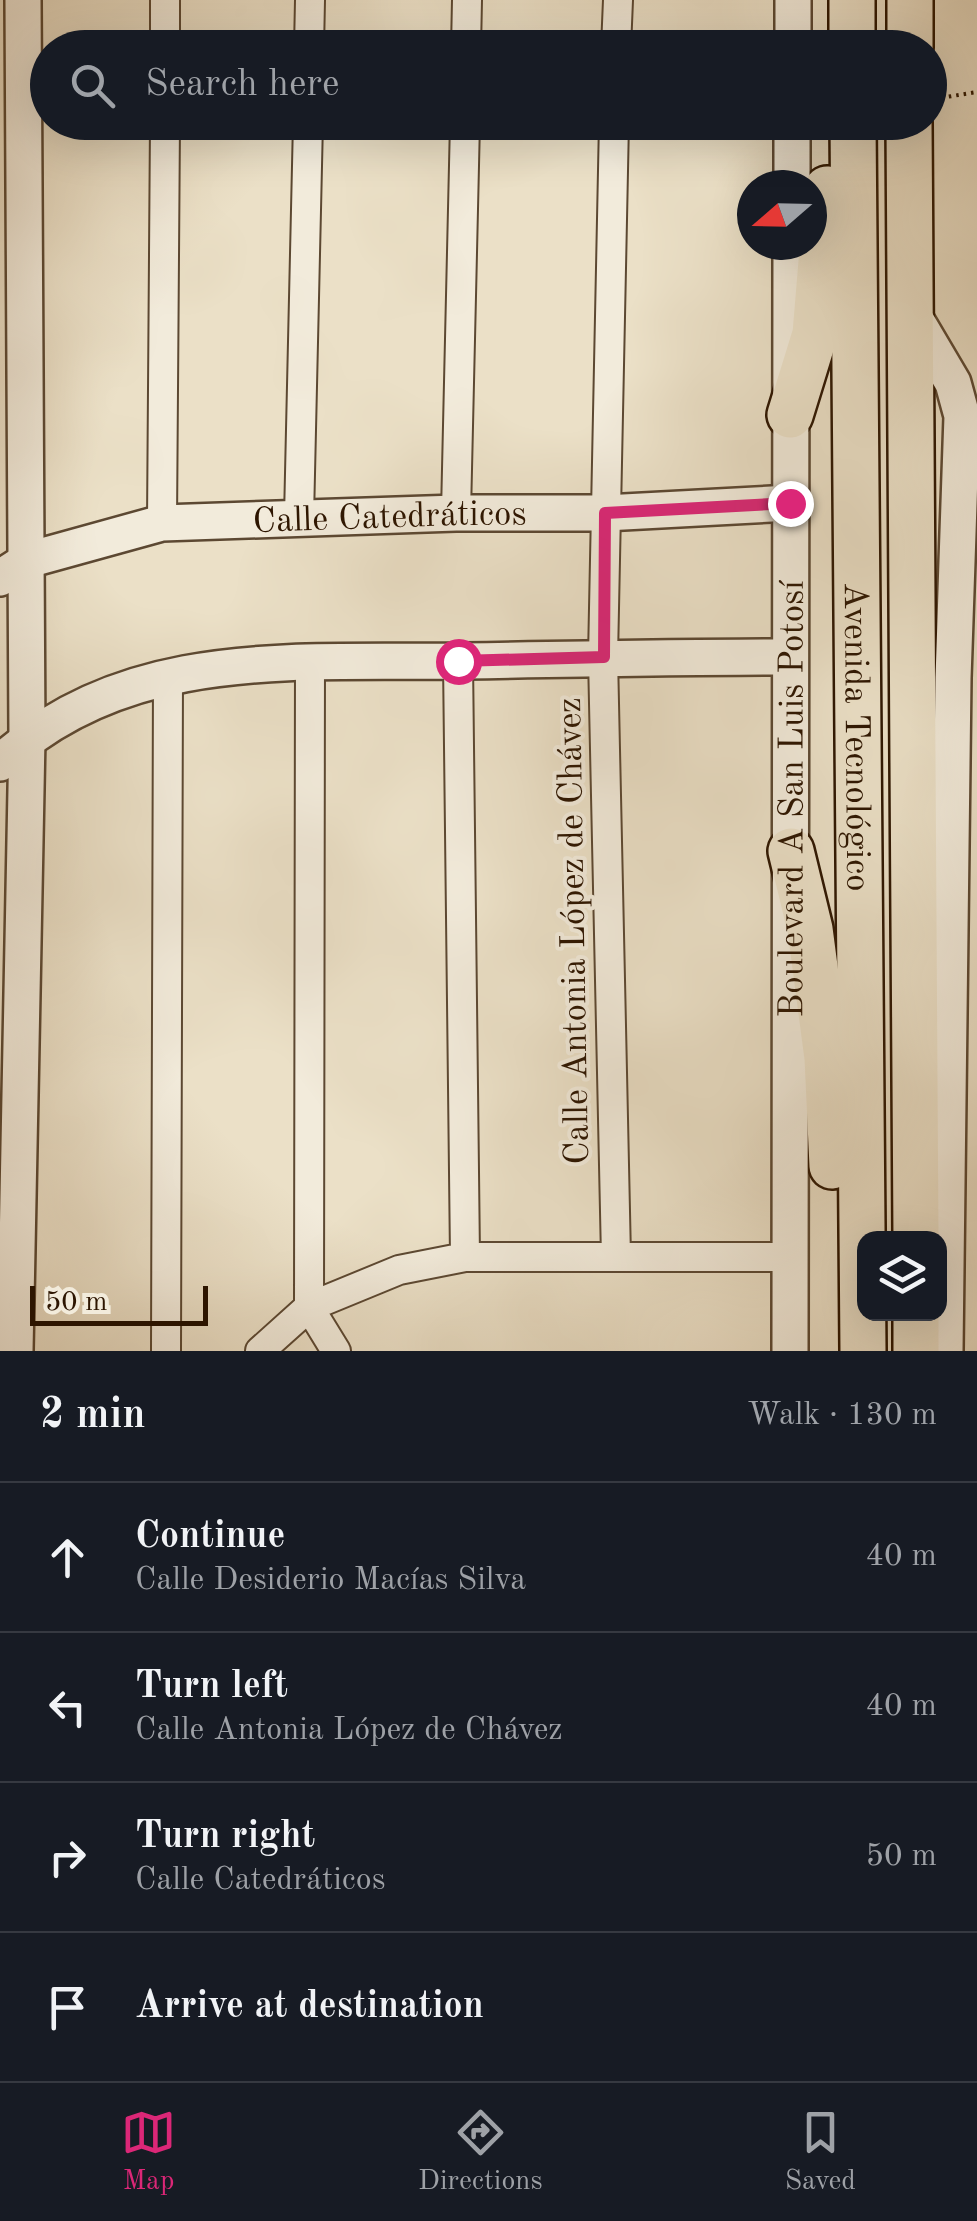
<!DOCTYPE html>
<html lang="en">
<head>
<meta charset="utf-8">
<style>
  :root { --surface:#171b24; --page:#20242c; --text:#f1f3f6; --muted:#9ea1a6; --line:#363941; --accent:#db2777 }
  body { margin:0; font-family:"Old Standard TT",serif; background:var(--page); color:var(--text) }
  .controls { position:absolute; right:30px; bottom:30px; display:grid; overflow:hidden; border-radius:20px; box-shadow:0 10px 40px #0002 }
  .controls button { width:90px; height:90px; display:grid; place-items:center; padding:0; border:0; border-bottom:2px solid var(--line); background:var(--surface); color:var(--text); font:50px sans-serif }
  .compass { position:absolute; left:737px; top:170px; width:90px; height:90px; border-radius:50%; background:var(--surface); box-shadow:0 10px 40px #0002; rotate:250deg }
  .scale { position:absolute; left:30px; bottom:25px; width:178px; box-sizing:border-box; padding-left:10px; border:5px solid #2d1500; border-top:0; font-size:28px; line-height:35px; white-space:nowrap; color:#2d1500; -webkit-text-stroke:8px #f2ebdb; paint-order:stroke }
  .stop { position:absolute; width:30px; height:30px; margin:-22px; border:8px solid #db2777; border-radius:50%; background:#fff }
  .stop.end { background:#db2777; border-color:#fff; box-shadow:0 2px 10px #0008 }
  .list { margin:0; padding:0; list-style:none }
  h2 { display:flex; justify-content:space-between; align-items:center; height:130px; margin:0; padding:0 40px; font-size:42px }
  h2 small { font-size:32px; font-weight:400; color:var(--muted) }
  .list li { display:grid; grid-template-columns:65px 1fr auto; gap:30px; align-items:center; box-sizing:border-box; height:150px; padding:0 40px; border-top:2px solid var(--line) }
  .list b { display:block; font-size:38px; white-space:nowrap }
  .list p { margin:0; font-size:32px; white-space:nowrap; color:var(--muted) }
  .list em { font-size:32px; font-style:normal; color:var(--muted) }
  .icon { flex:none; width:55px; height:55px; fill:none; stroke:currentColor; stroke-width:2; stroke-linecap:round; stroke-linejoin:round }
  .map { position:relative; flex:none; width:977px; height:1351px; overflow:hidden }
  .search { position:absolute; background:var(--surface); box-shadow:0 10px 40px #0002; left:30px; right:30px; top:30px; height:110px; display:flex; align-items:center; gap:25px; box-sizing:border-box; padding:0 35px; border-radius:55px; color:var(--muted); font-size:38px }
  .sheet { height:730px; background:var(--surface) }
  nav { display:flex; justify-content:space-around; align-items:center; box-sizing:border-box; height:140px; border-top:2px solid var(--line); background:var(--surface); font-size:28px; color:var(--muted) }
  nav a { display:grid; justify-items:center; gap:5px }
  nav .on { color:var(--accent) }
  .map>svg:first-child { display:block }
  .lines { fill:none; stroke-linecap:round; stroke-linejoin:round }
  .minor-casing { stroke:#5c4832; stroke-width:32 }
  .tertiary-casing { stroke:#5c4832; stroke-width:40 }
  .trunk-casing { stroke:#2d1500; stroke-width:50 }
  .path { stroke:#2d1500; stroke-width:4; stroke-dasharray:2.5 5; stroke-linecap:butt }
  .minor { stroke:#f2ebdb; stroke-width:28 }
  .tertiary { stroke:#f2ebdb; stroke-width:35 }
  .trunk { stroke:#ebe0c7; stroke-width:45 }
  .route { stroke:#db2777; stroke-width:12 }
  .labels { text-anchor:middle; stroke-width:8; stroke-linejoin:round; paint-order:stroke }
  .street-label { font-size:35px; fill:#2d1500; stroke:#f2ebdb }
</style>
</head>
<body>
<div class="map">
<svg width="977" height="1351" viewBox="0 0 977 1351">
  <rect width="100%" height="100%" fill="#ebe0c7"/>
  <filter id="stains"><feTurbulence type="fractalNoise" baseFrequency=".002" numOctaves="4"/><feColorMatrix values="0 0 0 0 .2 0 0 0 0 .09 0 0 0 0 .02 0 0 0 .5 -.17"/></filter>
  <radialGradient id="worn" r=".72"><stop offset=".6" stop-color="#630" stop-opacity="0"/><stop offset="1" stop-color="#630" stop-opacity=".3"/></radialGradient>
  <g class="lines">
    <defs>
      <path id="minor" d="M 165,48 L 165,0
        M 309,48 L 310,0
        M 466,48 L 467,0
        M 616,48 L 618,0
        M 614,122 L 603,657 L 616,1257
        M 456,513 L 465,122
        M 299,518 L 308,122
        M 162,523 L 165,122
        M 310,660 L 309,1307 L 336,1351
        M 458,661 L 465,1257
        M 166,1351 L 168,675
        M 260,1351 L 309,1307 L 399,1270 L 465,1257 L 791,1257"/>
      <g id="tertiary">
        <path d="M 793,48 L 793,0"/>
        <path d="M 792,185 L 792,122"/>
        <path d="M 910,310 L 953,383 L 962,416 L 953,678 L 945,1351"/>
        <path id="s1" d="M 0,578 L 28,560 L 162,523 L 456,513 L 605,513 L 790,503"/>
        <path d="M 0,763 C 127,644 302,664 463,661 C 572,659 681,657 790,657"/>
        <path d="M 15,1351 L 27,738 L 23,0"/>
        <path id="s2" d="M 790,1351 L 791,245"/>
      </g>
      <g id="trunk">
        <path d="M 852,48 L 852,0"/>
        <path d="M 910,48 L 910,0"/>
        <path id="s3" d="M 853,122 L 863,1351"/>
        <path d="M 909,122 L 916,1238"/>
        <path d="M 790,415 L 815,334 L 827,189"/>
        <path d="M 791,851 L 810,929 L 827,1058 L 832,1166"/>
        <path d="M 916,1314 L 916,1351"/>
      </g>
    </defs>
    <!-- minor casing -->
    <use href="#minor" class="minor-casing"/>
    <!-- tertiary casing -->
    <use href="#tertiary" class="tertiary-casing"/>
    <!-- trunk casing -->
    <use href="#trunk" class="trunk-casing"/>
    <!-- path -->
    <path class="path" d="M 934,99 L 977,92"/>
    <!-- minor -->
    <use href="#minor" class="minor"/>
    <!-- tertiary -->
    <use href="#tertiary" class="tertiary"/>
    <!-- trunk -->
    <use href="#trunk" class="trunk"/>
  </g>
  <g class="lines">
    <!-- route -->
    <path class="route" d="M 458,661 L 604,657 L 605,513 L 790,503"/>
  </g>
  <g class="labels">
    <!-- street labels -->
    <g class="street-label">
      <text dy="12" stroke="none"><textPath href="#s1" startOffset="400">Calle Catedráticos</textPath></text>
      <text dy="12" stroke="none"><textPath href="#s3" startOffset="615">Avenida Tecnológico</textPath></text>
      <text dy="12" stroke="none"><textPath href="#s2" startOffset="552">Boulevard A San Luis Potosí</textPath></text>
      <text transform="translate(572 931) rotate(-91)" y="12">Calle Antonia López de Chávez</text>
    </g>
  </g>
  <rect width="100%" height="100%" filter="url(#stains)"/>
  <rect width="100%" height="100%" fill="url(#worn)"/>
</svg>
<div class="controls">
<button><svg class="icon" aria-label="layers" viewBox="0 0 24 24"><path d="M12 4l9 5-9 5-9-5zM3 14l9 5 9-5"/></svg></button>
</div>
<svg class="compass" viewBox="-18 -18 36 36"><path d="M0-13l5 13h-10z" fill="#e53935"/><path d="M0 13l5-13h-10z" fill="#9ea1a6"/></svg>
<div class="scale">50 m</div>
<div class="stop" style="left:458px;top:661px"></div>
<div class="stop end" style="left:790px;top:503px"></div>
<div class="search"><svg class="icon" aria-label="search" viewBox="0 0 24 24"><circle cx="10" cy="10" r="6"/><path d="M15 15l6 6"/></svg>Search here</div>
</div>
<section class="sheet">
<h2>2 min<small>Walk · 130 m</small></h2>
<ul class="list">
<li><svg class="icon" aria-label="ahead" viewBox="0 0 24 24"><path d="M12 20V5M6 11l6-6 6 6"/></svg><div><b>Continue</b><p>Calle Desiderio Macías Silva</p></div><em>40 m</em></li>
<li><svg class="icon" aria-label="left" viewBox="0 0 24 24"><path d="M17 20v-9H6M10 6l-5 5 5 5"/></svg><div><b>Turn left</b><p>Calle Antonia López de Chávez</p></div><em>40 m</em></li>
<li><svg class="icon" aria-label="right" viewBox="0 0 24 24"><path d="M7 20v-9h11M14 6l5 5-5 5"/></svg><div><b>Turn right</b><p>Calle Catedráticos</p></div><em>50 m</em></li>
<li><svg class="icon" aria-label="arrive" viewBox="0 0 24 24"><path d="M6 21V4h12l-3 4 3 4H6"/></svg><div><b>Arrive at destination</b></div></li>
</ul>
</section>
<nav>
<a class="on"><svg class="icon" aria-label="map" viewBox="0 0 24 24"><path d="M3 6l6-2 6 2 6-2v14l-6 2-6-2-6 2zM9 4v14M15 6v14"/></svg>Map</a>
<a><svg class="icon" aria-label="directions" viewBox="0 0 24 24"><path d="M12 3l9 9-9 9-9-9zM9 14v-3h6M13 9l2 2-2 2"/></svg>Directions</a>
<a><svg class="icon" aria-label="saved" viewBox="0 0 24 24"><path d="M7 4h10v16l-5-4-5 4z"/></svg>Saved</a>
</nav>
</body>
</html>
